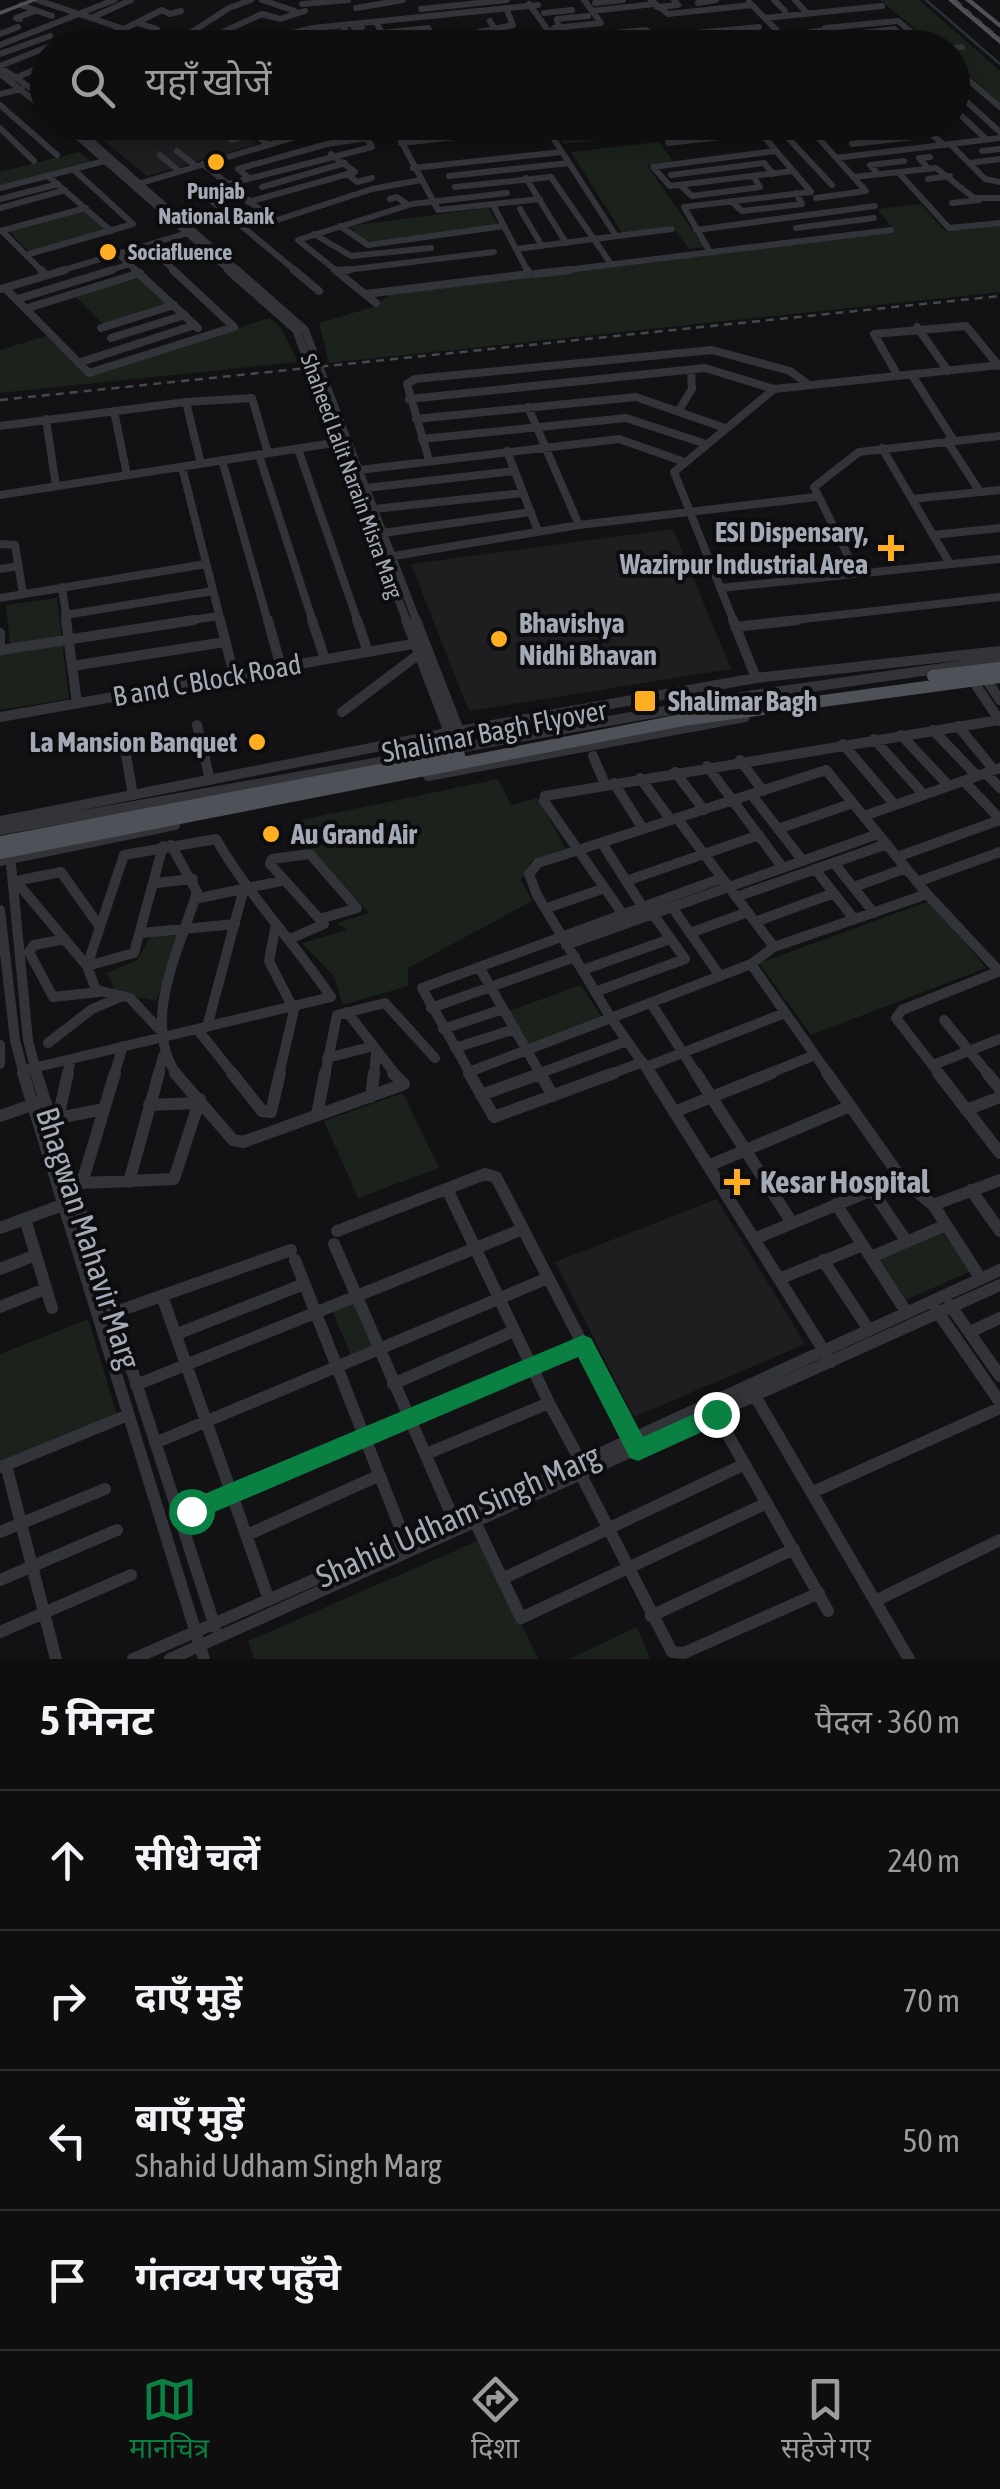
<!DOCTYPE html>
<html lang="hi">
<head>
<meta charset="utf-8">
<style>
  :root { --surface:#0e0e0f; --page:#1c1c1d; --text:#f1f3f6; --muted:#9b9c9e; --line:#2e2e2f; --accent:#0b8043 }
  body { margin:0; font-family:"Asap Condensed","Noto Sans Devanagari",sans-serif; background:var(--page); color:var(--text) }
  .stop { position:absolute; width:30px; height:30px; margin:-22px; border:8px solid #0b8043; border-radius:50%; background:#fff }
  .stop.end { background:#0b8043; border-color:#fff; box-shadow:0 2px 10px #0008 }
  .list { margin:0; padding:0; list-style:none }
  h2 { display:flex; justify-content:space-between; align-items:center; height:130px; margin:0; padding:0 40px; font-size:42px }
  h2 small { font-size:32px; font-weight:400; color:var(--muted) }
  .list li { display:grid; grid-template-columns:65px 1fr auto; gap:30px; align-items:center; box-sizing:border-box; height:140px; padding:0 40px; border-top:2px solid var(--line) }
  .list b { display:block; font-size:38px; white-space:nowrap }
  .list p { margin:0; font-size:32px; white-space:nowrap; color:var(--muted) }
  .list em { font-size:32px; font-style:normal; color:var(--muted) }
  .icon { flex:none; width:55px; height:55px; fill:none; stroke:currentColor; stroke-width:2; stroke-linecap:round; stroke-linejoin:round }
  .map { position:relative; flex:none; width:1000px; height:1659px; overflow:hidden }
  .search { position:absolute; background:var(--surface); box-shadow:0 5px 15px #0003; left:30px; right:30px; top:30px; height:110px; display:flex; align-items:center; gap:25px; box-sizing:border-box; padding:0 35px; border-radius:55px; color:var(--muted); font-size:38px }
  .sheet { height:690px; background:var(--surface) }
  nav { display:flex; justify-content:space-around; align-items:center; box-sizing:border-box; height:140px; border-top:2px solid var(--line); background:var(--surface); font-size:28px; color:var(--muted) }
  nav a { display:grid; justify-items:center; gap:5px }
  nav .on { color:var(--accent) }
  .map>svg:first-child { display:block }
  .built { fill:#1e1e21 }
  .green { fill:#1a221b }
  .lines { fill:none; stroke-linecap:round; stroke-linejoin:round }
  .stream { stroke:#283138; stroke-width:2.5 }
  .minor-far3 { stroke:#333439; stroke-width:6 }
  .minor-far2 { stroke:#333439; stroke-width:8 }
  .minor-far1 { stroke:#333439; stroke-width:10 }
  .minor { stroke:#333439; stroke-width:12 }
  .major { fill:#4f5158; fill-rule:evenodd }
  .rail { stroke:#46484e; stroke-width:2.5; stroke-dasharray:8 6; stroke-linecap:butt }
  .major-bridge { stroke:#4f5158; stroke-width:12 }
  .route { fill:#0b8043 }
  .poi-dot { fill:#fdaf21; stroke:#0d0d0f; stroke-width:4 }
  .labels { text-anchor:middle; stroke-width:8; stroke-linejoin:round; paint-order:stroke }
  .far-poi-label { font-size:22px; font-weight:bold; fill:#a3a9b5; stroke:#0d0d0f }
  .far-street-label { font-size:22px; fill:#a3a9b5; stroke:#0d0d0f }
  .poi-label { font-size:28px; font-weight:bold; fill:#a3a9b5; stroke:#0d0d0f; text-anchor:start }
  .street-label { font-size:28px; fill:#a3a9b5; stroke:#0d0d0f }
  .near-poi-label { font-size:32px; font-weight:bold; fill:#a3a9b5; stroke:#0d0d0f; text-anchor:start }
  .near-street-label { font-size:32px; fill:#a3a9b5; stroke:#0d0d0f }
</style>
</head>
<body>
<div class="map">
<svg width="1000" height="1659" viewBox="0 0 1000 1659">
  <rect width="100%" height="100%" fill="#121214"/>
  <!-- built -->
  <path class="built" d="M 82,123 L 228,123 L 258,144 L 147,176 Z
    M 550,123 L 647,123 L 655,134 L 563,144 Z
    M 673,529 L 731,669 L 469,711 L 411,564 Z
    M 717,1199 L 805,1344 L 634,1417 L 555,1262 Z"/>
  <!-- green -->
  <path class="green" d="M 880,0 L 919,0 L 1000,71 L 1000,103 L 953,61 L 952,48 L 937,47 Z
    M 340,27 L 349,47 L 235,48 Z
    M 659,142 L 673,161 L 647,165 L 704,247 L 689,249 L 673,227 L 622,233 L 571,152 Z
    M 79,152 L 92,162 L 0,186 L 0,172 Z
    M 921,204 L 945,231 L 1000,224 L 1000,292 L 329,363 L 319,323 L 373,307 L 394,292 L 895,231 L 877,209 Z
    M 488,208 L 498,225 L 365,242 L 349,226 Z
    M 84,210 L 107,231 L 30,253 L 9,231 Z
    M 139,277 L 169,304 L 104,325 L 75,296 Z
    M 270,318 L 281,328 L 298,362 L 0,393 L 0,350 L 46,336 L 87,373 Z
    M 57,598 L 69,699 L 0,710 L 0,656 L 11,653 L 6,605 Z
    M 498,779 L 511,805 L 538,798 L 565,848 L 531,861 L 521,880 L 532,901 L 408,968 L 408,986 L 343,1005 L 334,976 L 302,943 L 348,930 L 336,923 L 369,913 L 307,843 L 301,820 Z
    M 930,901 L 986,968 L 811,1035 L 759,963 Z
    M 179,935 L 156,1001 L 116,993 L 107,973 L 137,960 L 151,936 Z
    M 581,985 L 602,1018 L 529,1045 L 509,1011 Z
    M 403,1093 L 439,1168 L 358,1198 L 324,1121 Z
    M 942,1232 L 971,1271 L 906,1300 L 878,1260 Z
    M 354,1302 L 373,1348 L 351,1356 L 332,1310 Z
    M 88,1319 L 117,1415 L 0,1462 L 0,1354 Z
    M 482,1539 L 538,1659 L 254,1659 L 248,1641 Z
    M 637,1627 L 650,1659 L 569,1659 Z"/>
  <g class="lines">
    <!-- stream -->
    <path class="stream" d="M 926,0 L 1000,64"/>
    <!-- minor-far3 -->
    <path class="minor-far3" d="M 37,0 L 121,28
      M 262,0 L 295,11
      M 651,0 L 668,14 L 752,5
      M 774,0 L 785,11
      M 795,0 L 807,13
      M 749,2 L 794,48
      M 595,3 L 623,0
      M 698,3 L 716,0
      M 302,4 L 348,0
      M 529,4 L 561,48
      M 21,5 L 52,16
      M 657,7 L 678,5 L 674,0
      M 356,8 L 403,0
      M 421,9 L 507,0
      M 592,11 L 654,4
      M 544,13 L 572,10
      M 91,18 L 131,0
      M 765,18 L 882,6
      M 20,19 L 16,18 L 35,11
      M 490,21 L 501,39
      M 376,22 L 382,33
      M 138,23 L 157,29
      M 343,25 L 353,48
      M 558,25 L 557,19 L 588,16
      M 362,27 L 354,28 L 357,35 L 382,33
      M 428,28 L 434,39 L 388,44 L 382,33 Z
      M 554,28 L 601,23 L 584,0
      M 825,28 L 898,21 L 931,48
      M 116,31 L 159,48
      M 724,31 L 739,48
      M 479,32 L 513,25 L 506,8
      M 0,34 L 18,27
      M 372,34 L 379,48
      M 688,34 L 700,48
      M 671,36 L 682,48
      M 750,36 L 761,48
      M 654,37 L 759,27
      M 562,38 L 646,30 L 662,48
      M 867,39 L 862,33 L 894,29 L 909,43
      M 98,42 L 113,48
      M 838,42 L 917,35
      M 0,45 L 114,0
      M 595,45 L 618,42
      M 568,47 L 598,48
      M 86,48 L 162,10 L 170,14 L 181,11
      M 167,48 L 229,8 L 251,0
      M 208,48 L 214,36 L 262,14 L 280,19 L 305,11
      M 232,48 L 313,28 L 538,5
      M 643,48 L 636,38 L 647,36
      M 821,48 L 806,33 L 826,30
      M 871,48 L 910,43
      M 952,48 L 962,47
      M 0,54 L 50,36
      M 0,66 L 75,36
      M 952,66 L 1000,107
      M 0,67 L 32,89
      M 0,74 L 48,111
      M 15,78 L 48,64
      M 956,92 L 1000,132
      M 0,94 L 22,89
      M 0,105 L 57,155
      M 952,107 L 986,139
      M 61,122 L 231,272
      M 176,122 L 181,127
      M 238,122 L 269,145
      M 391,122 L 438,210 L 540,199
      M 804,122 L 866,191 L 816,198
      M 544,124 L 616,236
      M 665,126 L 697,122
      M 0,128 L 34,161
      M 277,128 L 297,122
      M 79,130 L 240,272
      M 425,131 L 506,122
      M 760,132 L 811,192
      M 210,133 L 242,125
      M 661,135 L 758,122
      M 786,136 L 832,185
      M 817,136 L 923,122
      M 88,137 L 138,124
      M 231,140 L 254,134
      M 401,143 L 546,127
      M 668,143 L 807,127
      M 852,144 L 932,135 L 943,144
      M 950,144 L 985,179 L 1000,182
      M 177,151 L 196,166
      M 776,151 L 653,167 L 670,186 L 793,171
      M 982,151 L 1000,149
      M 160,155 L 179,171
      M 836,158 L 1000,138
      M 970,163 L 1000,159
      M 203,164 L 274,221 L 372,189 L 421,180
      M 413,168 L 562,152
      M 928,168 L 919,158 L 930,157
      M 898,172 L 949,228 L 1000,223
      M 347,174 L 357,182 L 372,178
      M 878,174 L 870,165 L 904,161
      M 671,175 L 764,163 L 773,174
      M 48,176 L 111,231
      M 449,176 L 569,163
      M 853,177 L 936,168 L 974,198 L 1000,198
      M 249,178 L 238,169 L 327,144 L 367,138 L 372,147
      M 526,178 L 566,243
      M 928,179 L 950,176
      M 190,183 L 297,272
      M 138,184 L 322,129 L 363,122
      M 228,184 L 372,147
      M 680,185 L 692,196 L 760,187 L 753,176
      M 262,187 L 345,163
      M 455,187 L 551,177 L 611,264
      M 0,188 L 105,161
      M 0,199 L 58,184
      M 390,199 L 397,197 L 408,205
      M 731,201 L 742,211 L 802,204 L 796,193
      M 248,202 L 355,172 L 331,154
      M 952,203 L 979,200
      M 493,205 L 528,272
      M 0,208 L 65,190
      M 520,209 L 542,246
      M 340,226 L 368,245 L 504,226
      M 796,228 L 874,218
      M 696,230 L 875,206
      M 0,231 L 86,208
      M 2,231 L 43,272
      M 314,234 L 351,256 L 431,248
      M 516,249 L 672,229
      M 710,252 L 684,207 L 810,192
      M 118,254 L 138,272
      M 26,255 L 133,224 L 73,169
      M 162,259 L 176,272
      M 338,271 L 494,252
      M 57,272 L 191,232
      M 104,272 L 130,264
      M 338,272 L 298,240 L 412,204 L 507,193
      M 550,272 L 891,230"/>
    <!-- minor-far2 -->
    <path class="minor-far2" d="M 41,270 L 46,275
      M 135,270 L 198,328
      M 228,270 L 296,330 L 407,622
      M 237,270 L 305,330 L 417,622
      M 294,270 L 319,291
      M 335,270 L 376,303
      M 338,271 L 349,270
      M 535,274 L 570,270
      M 5,288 L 89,373 L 234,327 L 173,270
      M 1,289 L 65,270
      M 366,294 L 529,274 L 527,270
      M 18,299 L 112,270
      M 28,308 L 140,273
      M 917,327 L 948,371
      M 101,328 L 174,305
      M 111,338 L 185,315
      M 78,363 L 195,325
      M 912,375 L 954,441
      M 898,376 L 874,334 L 966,326 L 999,366
      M 409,399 L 705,368 L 774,389 L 1000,365
      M 186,402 L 252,398 L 268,453
      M 528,407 L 579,525
      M 679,410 L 692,389 L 691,370
      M 114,411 L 127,475
      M 46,419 L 56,486
      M 416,419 L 636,397 L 725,428
      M 0,426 L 186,402 L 201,464
      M 422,439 L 626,418 L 706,444
      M 947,441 L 980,492
      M 882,448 L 950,564
      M 298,449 L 358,622
      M 507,451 L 538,531
      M 259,455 L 313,622
      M 222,460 L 268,622
      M 429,460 L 407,384 L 415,379 L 712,350 L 790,371 L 809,385
      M 182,467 L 221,622
      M 359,470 L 619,439 L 682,461
      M 366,488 L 514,471
      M 0,495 L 340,442
      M 912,499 L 1000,490
      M 374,509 L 523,493
      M 383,533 L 531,512
      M 933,535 L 1000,528
      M 0,544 L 15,545 L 23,594
      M 388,557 L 579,525 L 816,497
      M 0,569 L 19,566
      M 857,574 L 814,487 L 859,452 L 1000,436
      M 62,587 L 67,622
      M 720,588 L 1000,559
      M 0,598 L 206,564
      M 65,615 L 213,591
      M 178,622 L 219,616
      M 734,622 L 674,472 L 774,389
      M 776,622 L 1000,597"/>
    <!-- minor-far1 -->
    <path class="minor-far1" d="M 66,620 L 77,703
      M 220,620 L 234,675
      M 268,620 L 281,667
      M 312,620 L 325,659
      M 357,620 L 368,652
      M 406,620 L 455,748
      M 416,620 L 465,746
      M 733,620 L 756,678
      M 735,627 L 798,620
      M 0,633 L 0,651
      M 2,650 L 194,620
      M 72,666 L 225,642
      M 988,682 L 1000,700
      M 975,684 L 1000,721
      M 342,712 L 419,654
      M 0,717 L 418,643
      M 197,725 L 210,780
      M 958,726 L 994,770
      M 933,730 L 977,776
      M 459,731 L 756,678 L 1000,651
      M 901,735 L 949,786
      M 874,739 L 924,795
      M 124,744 L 133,795
      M 843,744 L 895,805
      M 593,756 L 605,784
      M 740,760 L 763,791
      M 707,766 L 783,868
      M 826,770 L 927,894 L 774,947 L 751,964 L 611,1018 L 537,895 L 529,874 L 538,863 Z
      M 675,772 L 704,810
      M 986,773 L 1000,788
      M 428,776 L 745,717
      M 640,778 L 671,820
      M 964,781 L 1000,819
      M 614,783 L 643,829
      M 751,794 L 803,861
      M 864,816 L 1000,768
      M 677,818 L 774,947
      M 0,821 L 447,733
      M 778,829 L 853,803
      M 0,830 L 754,695 L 1000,660
      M 602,843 L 642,906
      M 171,845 L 197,892 C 180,949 140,1021 177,1075
      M 10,854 L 28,1040 L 37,1075
      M 897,857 L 1000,820
      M 0,861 L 175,825
      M 834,863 L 874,913
      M 815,869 L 854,919
      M 626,881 L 759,835
      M 917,882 L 1000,852
      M 156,883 L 193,879
      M 854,887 L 906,868
      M 927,894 L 999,971
      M 736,897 L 887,844
      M 195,899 L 281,881
      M 672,907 L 720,976
      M 547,908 L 605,888
      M 0,910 L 15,1040 L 24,1075
      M 622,913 L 544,801 L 545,796 L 999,720
      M 755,922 L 834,893
      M 276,924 L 269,961 L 294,1010 L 279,1075
      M 100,927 L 61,872 L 21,880 L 20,886 L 87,966 L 96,990 L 130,998 L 158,1028
      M 142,933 L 235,924
      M 690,933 L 748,912
      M 65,939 L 34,945 L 29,952 L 53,997 L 99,992
      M 290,939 L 324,924 L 270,864 L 272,859 L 310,854 L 357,908 L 320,919
      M 566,945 L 878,834
      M 751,964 L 829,1075
      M 87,966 L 134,953 L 163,846
      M 479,967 L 541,1075
      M 583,970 L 670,939
      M 595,992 L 685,959 L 653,914
      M 651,1003 L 697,1075
      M 431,1008 L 575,957
      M 347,1012 L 396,1075
      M 611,1018 L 651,1075
      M 944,1020 L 989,1075
      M 207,1027 L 244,888
      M 197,1029 L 234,1075
      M 443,1029 L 503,1009
      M 48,1043 L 92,1009 L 123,996
      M 0,1045 L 0,1064
      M 455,1048 L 515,1029
      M 327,1058 L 370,1047
      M 933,1065 L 1000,1039
      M 646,1067 L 785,1013
      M 29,1069 L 331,997 C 294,942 249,896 216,839 L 124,855 L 87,966
      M 469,1072 L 611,1018
      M 67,1075 L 71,1059
      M 114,1075 L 123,1046
      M 158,1075 L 163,1056
      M 325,1075 L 337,1015 L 385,1003 L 435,1058
      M 374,1075 L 376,1054
      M 471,1075 L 422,988 L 722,878
      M 535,1075 L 627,1041
      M 608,1075 L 643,1062
      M 765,1075 L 815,1055
      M 940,1075 L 896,1018 L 902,1010 L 1000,971"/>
    <!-- minor -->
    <path class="minor" d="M 23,1073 L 204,1659
      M 36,1073 L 215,1627
      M 68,1073 L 58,1118 L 104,1109
      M 115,1073 L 82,1183 L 174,1179 L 200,1099
      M 175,1073 L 233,1140 L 243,1142 L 404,1084 L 393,1073
      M 232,1073 L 262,1111 L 271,1112 L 280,1073
      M 469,1073 L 494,1117 L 614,1073
      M 540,1073 L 553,1096
      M 650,1073 L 831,1362
      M 696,1073 L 792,1223
      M 827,1073 L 901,1178 L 934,1206 L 981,1279
      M 938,1073 L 1000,1153
      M 987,1073 L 1000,1089
      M 481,1095 L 542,1073
      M 371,1097 L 374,1073
      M 149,1105 L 199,1103
      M 966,1110 L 1000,1097
      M 674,1112 L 772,1073
      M 317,1115 L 325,1073
      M 0,1116 L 37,1103
      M 708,1166 L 850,1106
      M 129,1182 L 159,1073
      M 447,1189 L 549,1403
      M 871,1189 L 907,1242
      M 971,1190 L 1000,1231
      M 836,1204 L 907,1313
      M 933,1205 L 1000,1180
      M 25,1219 L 52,1308
      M 0,1228 L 65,1204
      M 337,1231 L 485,1174 L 496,1177 L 634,1443
      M 754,1239 L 901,1178
      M 334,1244 L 453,1518
      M 871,1257 L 946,1225
      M 295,1260 L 405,1540
      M 823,1260 L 869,1330
      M 0,1269 L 36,1255
      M 779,1279 L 863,1245
      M 162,1296 L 269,1600
      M 950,1305 L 1000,1376
      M 0,1307 L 45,1289
      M 935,1308 L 1000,1402
      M 113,1313 L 291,1250
      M 970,1332 L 1000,1318
      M 177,1334 L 304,1284
      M 393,1384 L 514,1331
      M 136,1385 L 523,1229
      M 755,1396 L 909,1659
      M 716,1414 L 828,1611
      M 155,1443 L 548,1278
      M 426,1454 L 549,1403 L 581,1462
      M 6,1465 L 56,1659
      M 1,1467 L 128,1415
      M 582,1477 L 672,1652 L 684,1653 L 819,1593
      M 813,1492 L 1000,1408
      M 179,1516 L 583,1345
      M 476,1524 L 521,1618 L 767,1503
      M 0,1532 L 105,1489
      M 247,1535 L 380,1475
      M 502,1579 L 745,1464
      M 0,1580 L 117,1530
      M 875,1601 L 1000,1540
      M 651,1616 L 794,1549
      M 0,1632 L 131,1575
      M 133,1659 L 538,1482 L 1000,1270
      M 170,1659 L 1000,1285"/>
    <!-- major -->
    <path class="major" d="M 29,0 L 38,0 L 0,15 L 0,11 Z
      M 948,0 L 955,0 L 1000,38 L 1000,44 Z
      M 965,0 L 972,0 L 1000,23 L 1000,28 Z"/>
    <!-- rail -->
    <path class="rail" d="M 955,0 L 1000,39
      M 0,400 L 1000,296"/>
    <!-- major-bridge -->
    <path class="major-bridge" d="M 933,676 L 1000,668
      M 0,842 L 459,755
      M 0,853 L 682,720 L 1000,677"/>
  </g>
  <!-- route -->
  <path class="route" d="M 583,1335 L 591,1338 L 643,1437 L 716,1404 L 727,1414 L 724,1422 L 638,1461 L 630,1458 L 578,1357 L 191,1522 L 183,1519 L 183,1503 Z"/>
  <!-- markers -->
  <g class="poi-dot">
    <circle cx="216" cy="162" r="10"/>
    <circle cx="108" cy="252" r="10"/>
    <path d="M886 533h10v10h10v10h-10v10h-10v-10h-10v-10h10z"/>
    <circle cx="499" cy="639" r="10"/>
    <rect x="633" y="689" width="24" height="24" rx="5"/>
    <circle cx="257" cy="742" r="10"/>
    <circle cx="271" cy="834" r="10"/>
    <path d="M732 1167h10v10h10v10h-10v10h-10v-10h-10v-10h10z"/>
  </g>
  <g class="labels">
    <!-- far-poi labels -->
    <g class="far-poi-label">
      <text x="216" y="199">Punjab<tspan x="216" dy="25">National Bank</tspan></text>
      <text x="128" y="260" text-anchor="start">Sociafluence</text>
    </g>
    <!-- far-street labels -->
    <g class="far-street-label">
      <text transform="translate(352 476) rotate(70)" y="8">Shaheed Lalit Narain Misra Marg</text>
    </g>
    <!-- poi labels -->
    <g class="poi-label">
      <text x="868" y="542" text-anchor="end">ESI Dispensary,<tspan x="868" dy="32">Wazirpur Industrial Area</tspan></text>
      <text x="519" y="633">Bhavishya<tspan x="519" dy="32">Nidhi Bhavan</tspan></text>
      <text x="668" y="711">Shalimar Bagh</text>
      <text x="237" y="752" text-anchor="end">La Mansion Banquet</text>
      <text x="291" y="844">Au Grand Air</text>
    </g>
    <!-- street labels -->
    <g class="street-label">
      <text transform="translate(207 680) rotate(-10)" y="10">B and C Block Road</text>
      <text transform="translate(494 731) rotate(-11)" y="10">Shalimar Bagh Flyover</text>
    </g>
    <!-- near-poi labels -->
    <g class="near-poi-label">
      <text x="760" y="1193">Kesar Hospital</text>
    </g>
    <!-- near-street labels -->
    <g class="near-street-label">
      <text transform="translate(88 1238) rotate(72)" y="11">Bhagwan Mahavir Marg</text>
      <text transform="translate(458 1516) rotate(-24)" y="11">Shahid Udham Singh Marg</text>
    </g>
  </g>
</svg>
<div class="stop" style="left:191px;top:1511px"></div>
<div class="stop end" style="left:716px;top:1414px"></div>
<div class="search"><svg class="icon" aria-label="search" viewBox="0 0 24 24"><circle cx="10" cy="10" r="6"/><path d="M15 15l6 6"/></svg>यहाँ खोजें</div>
</div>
<section class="sheet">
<h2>5 मिनट<small>पैदल · 360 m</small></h2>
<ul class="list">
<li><svg class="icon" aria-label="ahead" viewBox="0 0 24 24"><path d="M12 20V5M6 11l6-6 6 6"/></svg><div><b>सीधे चलें</b></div><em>240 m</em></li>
<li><svg class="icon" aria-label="right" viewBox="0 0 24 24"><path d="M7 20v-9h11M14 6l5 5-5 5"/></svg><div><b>दाएँ मुड़ें</b></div><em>70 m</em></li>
<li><svg class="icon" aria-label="left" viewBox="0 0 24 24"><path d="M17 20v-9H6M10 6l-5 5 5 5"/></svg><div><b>बाएँ मुड़ें</b><p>Shahid Udham Singh Marg</p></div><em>50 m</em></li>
<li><svg class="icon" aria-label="arrive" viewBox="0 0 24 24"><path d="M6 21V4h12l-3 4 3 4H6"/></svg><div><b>गंतव्य पर पहुँचे</b></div></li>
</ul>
</section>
<nav>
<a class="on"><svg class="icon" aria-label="map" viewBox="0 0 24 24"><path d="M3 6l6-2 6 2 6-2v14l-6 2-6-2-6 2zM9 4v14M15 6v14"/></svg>मानचित्र</a>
<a><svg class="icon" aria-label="directions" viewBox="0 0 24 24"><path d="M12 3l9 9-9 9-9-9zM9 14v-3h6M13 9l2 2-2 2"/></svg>दिशा</a>
<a><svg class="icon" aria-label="saved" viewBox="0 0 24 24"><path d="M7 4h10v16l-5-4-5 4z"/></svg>सहेजे गए</a>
</nav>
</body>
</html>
